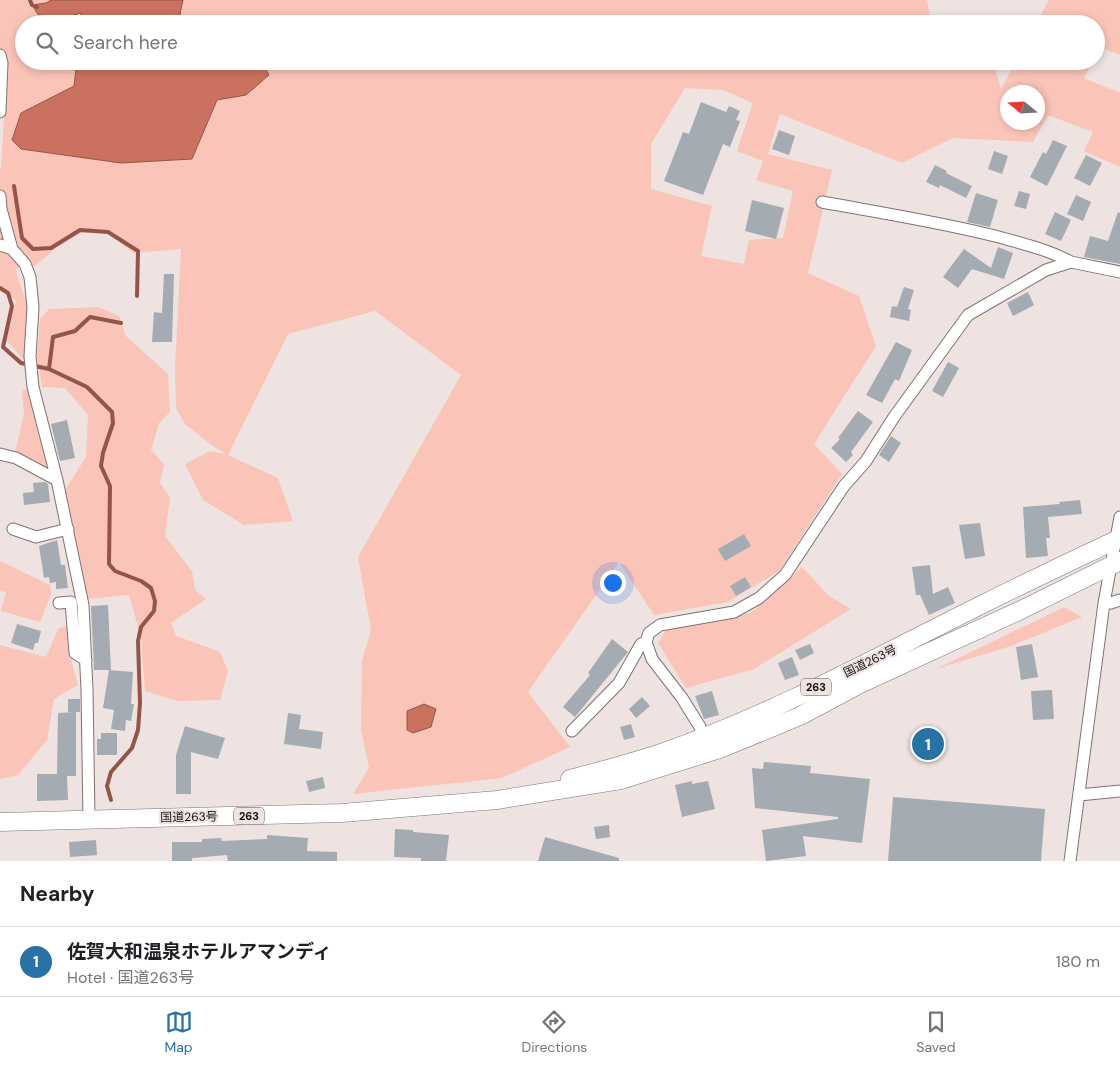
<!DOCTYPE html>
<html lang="en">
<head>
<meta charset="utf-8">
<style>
  :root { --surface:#fff; --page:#f2f2f2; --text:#202124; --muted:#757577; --line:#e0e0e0; --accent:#2872a5 }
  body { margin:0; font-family:"DM Sans","Noto Sans JP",sans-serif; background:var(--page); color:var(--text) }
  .compass { position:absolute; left:1000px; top:85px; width:45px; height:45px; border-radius:50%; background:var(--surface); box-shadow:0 2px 8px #0003; rotate:288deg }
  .you { position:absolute; left:612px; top:582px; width:18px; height:18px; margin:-12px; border:4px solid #fff; border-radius:50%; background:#1a73e8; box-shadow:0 0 0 8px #1a73e833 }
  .badge { display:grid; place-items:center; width:32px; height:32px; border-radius:50%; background:var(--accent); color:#fff; font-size:16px; font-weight:700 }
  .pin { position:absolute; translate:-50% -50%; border:2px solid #fff; box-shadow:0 1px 5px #0006 }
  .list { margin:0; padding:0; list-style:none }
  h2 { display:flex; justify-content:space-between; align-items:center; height:65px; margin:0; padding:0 20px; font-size:21px }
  h2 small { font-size:16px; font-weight:400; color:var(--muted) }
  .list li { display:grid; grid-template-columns:32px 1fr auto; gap:15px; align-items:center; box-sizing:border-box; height:70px; padding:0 20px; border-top:1px solid var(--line) }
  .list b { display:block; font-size:19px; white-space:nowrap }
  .list p { margin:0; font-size:16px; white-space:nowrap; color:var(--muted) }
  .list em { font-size:16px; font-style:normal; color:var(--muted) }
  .icon { flex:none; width:28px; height:28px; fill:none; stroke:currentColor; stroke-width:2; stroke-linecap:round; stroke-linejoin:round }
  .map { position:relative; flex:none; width:1120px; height:861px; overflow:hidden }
  .search { position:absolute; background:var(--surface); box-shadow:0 2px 8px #0003; left:15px; right:15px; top:15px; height:55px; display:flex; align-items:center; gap:12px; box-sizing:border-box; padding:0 18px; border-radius:28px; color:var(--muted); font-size:19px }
  .sheet { height:135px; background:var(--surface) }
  nav { display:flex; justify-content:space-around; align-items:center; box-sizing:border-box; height:70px; border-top:1px solid var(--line); background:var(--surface); font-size:14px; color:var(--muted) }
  nav a { display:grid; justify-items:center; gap:2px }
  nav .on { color:var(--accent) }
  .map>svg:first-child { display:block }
  .green { fill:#fac4b8; fill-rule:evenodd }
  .water { fill:#ca725f; stroke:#945548 }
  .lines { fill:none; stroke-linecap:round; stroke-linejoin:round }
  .stream { stroke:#945548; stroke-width:4 }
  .building { fill:#a4abb2 }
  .minor-casing { stroke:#7c7370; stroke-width:13 }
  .trunk-casing { stroke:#7c7370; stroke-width:19 }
  .minor { stroke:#fff; stroke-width:11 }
  .trunk { stroke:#fff; stroke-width:18 }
  .labels { text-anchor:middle; stroke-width:4.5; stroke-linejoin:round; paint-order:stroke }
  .shield { fill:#eee3e1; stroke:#56504f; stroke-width:1 }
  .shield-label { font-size:11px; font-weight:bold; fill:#151111 }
  .street-label { font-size:12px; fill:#151111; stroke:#eee3e1 }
</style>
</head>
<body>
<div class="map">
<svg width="1120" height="861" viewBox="0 0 1120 861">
  <rect width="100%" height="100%" fill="#eee3e1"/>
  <!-- green -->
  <path class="green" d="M 0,0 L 51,0 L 47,3 L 33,5 L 44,24 L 24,24 L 24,61 L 77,61 L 74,86 L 21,113 L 192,159 L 217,100 L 246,95 L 269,75 L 261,61 L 993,61 L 1001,89 L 1016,61 L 1093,61 L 1084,78 L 1120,93 L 1120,167 L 1084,151 L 1093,132 L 1048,115 L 1033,142 L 953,138 L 902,163 L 780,114 L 768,154 L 832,170 L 808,273 L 859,296 L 876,346 L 814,444 L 842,474 L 779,571 L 728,602 L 654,615 L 619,562 L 528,692 L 570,747 L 502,778 L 353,794 L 369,768 L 361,730 L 362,661 L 371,630 L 358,557 L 461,375 L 375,311 L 288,334 L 228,455 L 278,478 L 293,521 L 244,525 L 203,500 L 185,464 L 210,451 L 226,454 L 213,446 L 185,424 L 176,408 L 175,368 L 181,249 L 133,253 L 108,233 L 82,232 L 56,248 L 35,266 L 15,269 L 28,307 L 25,361 L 6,340 L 16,300 L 0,291 L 0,169 L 1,169 L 6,85 L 0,84 ZM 685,88 L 723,90 L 753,103 L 737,151 L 763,161 L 756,180 L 793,191 L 783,238 L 749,240 L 744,264 L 701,256 L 712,206 L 651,189 L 651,144 ZM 1008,92 L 1038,92 L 1038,122 L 1008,122 Z
    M 183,0 L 927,0 L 931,22 L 982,20 L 983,24 L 186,24 L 180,14 Z
    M 1049,0 L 1120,0 L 1120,55 L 1100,47 L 1096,54 L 1096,24 L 1036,24 Z
    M 98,307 L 119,316 L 126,336 L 168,374 L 170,412 L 159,423 L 151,450 L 164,464 L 160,483 L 170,497 L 165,536 L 192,571 L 195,590 L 206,599 L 171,623 L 176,636 L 220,652 L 228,671 L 220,700 L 177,701 L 145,691 L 141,637 L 129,595 L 87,599 L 65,490 L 86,457 L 88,415 L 65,388 L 42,387 L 37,355 L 40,319 L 49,309 Z
    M 30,388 L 48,470 L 15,453 L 24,414 L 22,391 Z
    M 0,561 L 50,585 L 51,594 L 40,622 L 1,611 L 6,592 L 0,591 Z
    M 802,567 L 829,596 L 851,609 L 754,669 L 686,688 L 658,643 L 667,628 L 751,613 Z
    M 1064,607 L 1082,617 L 1011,646 L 936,669 Z
    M 67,625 L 72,663 L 78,685 L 54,699 L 47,740 L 18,775 L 0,779 L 0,645 L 46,657 L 58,629 Z"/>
  <!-- water -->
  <path class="water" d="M 51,0 L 183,0 L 180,14 L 186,24 L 80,24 L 81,13 L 44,24 L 32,5 L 46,3 Z
    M 77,61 L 261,61 L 269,75 L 246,95 L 217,100 L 192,159 L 121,163 L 21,149 L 12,140 L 21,113 L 74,86 Z
    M 424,704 L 436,709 L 431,727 L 413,733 L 407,730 L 407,711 Z"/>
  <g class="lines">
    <!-- stream -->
    <path class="stream" d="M 30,0 L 32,5 L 37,7
      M 14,186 L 22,238 L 33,249 L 51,248 L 80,230 L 108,232 L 138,251 L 137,296
      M 0,288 L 8,293 L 12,306 L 3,347 L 21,363 L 49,369 L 87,387 L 112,412 L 113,423 L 103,453 L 101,466 L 110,486 L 109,564 L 115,571 L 141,581 L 151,588 L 155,601 L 154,611 L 141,627 L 138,641 L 140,703 L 138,730 L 132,748 L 111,772 L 107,786 L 111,800
      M 49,369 L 53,337 L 75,331 L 90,317 L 121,323"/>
  </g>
  <!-- building -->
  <path class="building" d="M 701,102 L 726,112 L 729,106 L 740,111 L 736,120 L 740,121 L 730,147 L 723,144 L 703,195 L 664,181 L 683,132 L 689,134 Z
    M 779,130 L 795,136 L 789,155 L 772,149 Z
    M 1053,140 L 1067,146 L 1047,186 L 1030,177 L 1043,152 L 1046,154 Z
    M 994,151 L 1008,156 L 1002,174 L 988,169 Z
    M 1086,155 L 1102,163 L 1090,186 L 1074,178 Z
    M 935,165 L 947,171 L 946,173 L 972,186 L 966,198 L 940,185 L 939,188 L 926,182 Z
    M 1019,191 L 1030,194 L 1026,209 L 1014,206 Z
    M 976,193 L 998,200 L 990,227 L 967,222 Z
    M 1076,195 L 1091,202 L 1083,221 L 1067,214 Z
    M 752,200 L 784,208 L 776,239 L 745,231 Z
    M 1055,212 L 1071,220 L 1061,241 L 1045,234 Z
    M 1118,212 L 1120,213 L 1120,264 L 1084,257 L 1090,236 L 1108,241 Z
    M 998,247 L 1013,253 L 1004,279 L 972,269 L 958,288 L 943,277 L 964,249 L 991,268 Z
    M 164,274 L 174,274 L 172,342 L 152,342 L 154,312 L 162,313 Z
    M 904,287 L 914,290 L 908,309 L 911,310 L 909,321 L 890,317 L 892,306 L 897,307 Z
    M 1028,292 L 1034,305 L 1013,316 L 1007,303 Z
    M 896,342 L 912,350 L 899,381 L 895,379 L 882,403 L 866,395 Z
    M 948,362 L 959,368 L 943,397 L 932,391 Z
    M 858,411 L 873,422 L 851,452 L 853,455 L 846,462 L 831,448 L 840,439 L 838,438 Z
    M 67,420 L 75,458 L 60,461 L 51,424 Z
    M 891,436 L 901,443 L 889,462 L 879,455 Z
    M 45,482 L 48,484 L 50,502 L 24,505 L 23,493 L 34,492 L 33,483 Z
    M 1080,500 L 1082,514 L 1048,517 L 1050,538 L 1046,538 L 1048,556 L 1026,558 L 1023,507 L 1060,504 L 1059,502 Z
    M 980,523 L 985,556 L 965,559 L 959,525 Z
    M 744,534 L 751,546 L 725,561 L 718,549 Z
    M 57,540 L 61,565 L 65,565 L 68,588 L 56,589 L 56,582 L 50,583 L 49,577 L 44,578 L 39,546 Z
    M 930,565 L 933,594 L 948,587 L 955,603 L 929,615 L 920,595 L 916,595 L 912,567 Z
    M 745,577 L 751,587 L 736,596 L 730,586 Z
    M 108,605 L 111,670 L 94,670 L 91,606 Z
    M 17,624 L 41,631 L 38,643 L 35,643 L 33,650 L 11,643 Z
    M 612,639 L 628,652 L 575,717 L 563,707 L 590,675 L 588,673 Z
    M 810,644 L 814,653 L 800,660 L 795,650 Z
    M 1032,644 L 1038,677 L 1021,680 L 1016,647 Z
    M 792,657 L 799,675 L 785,680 L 778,663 Z
    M 109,670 L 133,672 L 131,704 L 134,704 L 131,721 L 126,720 L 125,731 L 111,729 L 114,710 L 103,708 Z
    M 1052,690 L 1054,719 L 1033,720 L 1031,691 Z
    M 712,691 L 719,715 L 704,719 L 695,696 Z
    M 642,697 L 650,706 L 636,718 L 629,709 Z
    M 68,699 L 80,699 L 80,712 L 68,712 Z
    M 76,712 L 76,776 L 67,776 L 68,800 L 37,801 L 37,774 L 57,774 L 58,713 Z
    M 288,713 L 301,715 L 299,729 L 323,732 L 321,749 L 284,744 Z
    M 631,724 L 635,737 L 624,740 L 620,727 Z
    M 185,726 L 225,738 L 218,759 L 191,752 L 191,794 L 176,794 L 176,755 Z
    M 101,733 L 117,733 L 117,755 L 97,755 L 97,739 L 101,739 Z
    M 764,762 L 811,766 L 810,773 L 870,779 L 862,843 L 803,836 L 806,856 L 766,861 L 762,830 L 838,819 L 838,817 L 755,808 L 752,768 L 763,769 Z
    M 323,777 L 325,788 L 309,792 L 306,781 Z
    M 692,781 L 692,784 L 708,781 L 715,809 L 682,817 L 675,785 Z
    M 893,797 L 1045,809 L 1041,861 L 888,861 Z
    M 609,825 L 610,837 L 596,839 L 594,827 Z
    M 395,829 L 413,830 L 413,832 L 449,835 L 446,861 L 421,861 L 421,858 L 394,857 Z
    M 267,835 L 308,838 L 307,851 L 337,852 L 337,861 L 228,861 L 227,855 L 192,858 L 192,861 L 172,861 L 172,842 L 202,842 L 202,839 L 221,838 L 222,841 L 267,839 Z
    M 545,837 L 619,858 L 619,861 L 538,861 Z
    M 96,840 L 97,855 L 70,857 L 69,842 Z"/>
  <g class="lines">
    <defs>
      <path id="minor" d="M 0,55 L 2,63 L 0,112
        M 0,196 L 1,209 L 12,249
        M 822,202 C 882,213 941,222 999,237 C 1024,244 1049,250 1071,262
        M 0,245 L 12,249 L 25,264 L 30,277 L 33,307 L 30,356 L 33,387 L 57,480 L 83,605 L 87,690 L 89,820
        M 0,454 L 16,458 L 57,480
        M 13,529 L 36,537 L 68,529
        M 59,603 L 71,602 L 75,653 L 86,660
        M 1104,603 L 1111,603 L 1120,600
        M 572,731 L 619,683 L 641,644 L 646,642
        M 702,737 L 700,727 L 682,698 L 652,659 L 646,642 L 649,633 L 660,625 L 734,612 L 759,598 L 785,575 L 844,486 L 866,461 L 894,417 L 968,315 L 1046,270 L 1071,262 L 1120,272
        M 1079,795 L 1120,791
        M 1070,861 L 1104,603 L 1120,517"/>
      <path id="trunk" d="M 570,779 C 600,771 631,763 661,753 C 774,714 880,655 987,602 C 1031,580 1076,559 1120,538
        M 0,822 L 342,813 L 497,800 L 621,780 L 720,749 L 800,716 L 860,684 L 1021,610 L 1120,561"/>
    </defs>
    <!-- minor casing -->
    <use href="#minor" class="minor-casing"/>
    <!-- trunk casing -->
    <use href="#trunk" class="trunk-casing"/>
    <!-- minor -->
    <use href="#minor" class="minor"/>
    <!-- trunk -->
    <use href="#trunk" class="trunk"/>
  </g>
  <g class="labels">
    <!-- shield labels -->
    <g class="shield">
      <rect x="801" y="678.5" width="30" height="17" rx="4"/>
      <rect x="234" y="807.5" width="30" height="17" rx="4"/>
    </g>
    <g class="shield-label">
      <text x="816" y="691">263</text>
      <text x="249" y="820">263</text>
    </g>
    <!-- street labels -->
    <g class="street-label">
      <text transform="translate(870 661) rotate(-26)" y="4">国道263号</text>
      <text transform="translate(189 817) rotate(-1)" y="4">国道263号</text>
    </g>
  </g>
</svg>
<svg class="compass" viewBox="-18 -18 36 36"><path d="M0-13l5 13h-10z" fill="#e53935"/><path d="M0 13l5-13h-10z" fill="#757577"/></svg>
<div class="you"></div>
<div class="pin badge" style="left:928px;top:744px">1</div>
<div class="search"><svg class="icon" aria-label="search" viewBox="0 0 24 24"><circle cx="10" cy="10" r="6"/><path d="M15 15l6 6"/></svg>Search here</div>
</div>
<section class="sheet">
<h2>Nearby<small></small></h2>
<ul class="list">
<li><span class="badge">1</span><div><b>佐賀大和温泉ホテルアマンディ</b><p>Hotel · 国道263号</p></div><em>180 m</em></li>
</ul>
</section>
<nav>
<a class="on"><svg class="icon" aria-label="map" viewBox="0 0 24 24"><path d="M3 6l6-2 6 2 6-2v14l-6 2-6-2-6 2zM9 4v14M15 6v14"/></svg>Map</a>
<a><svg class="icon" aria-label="directions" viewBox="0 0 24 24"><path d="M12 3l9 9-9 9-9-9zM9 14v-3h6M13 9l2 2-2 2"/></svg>Directions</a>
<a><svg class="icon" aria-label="saved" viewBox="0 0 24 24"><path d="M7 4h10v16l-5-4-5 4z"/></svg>Saved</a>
</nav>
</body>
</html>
